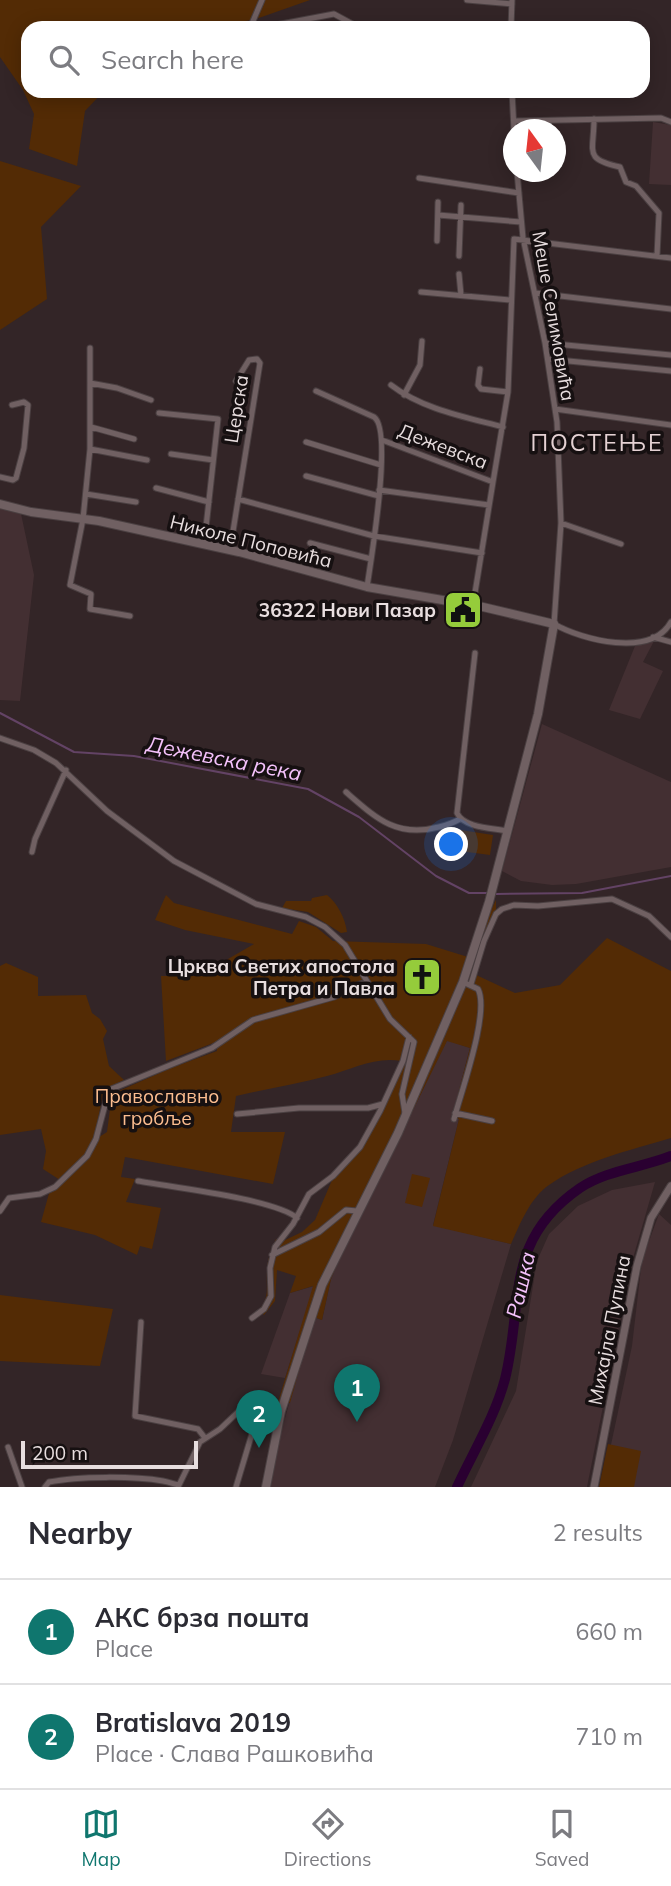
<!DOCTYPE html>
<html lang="en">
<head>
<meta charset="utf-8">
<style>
  :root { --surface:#fff; --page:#f7f7f7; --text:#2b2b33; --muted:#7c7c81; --line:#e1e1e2; --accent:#0f766e }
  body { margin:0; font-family:Mulish,sans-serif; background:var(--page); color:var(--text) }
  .compass { position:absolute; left:503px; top:119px; width:63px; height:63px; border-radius:50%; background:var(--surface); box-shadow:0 4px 18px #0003; rotate:345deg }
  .scale { position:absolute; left:21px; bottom:18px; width:177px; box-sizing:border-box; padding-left:7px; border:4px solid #e8dedf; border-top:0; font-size:19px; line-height:24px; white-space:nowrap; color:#e8dedf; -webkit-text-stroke:5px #161011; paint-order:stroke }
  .you { position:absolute; left:452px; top:845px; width:24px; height:24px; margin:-18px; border:5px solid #fff; border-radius:50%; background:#1a73e8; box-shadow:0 0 0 10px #1a73e833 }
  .badge { display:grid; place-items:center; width:46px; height:46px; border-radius:50%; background:var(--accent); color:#fff; font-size:23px; font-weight:700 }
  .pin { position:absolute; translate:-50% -58px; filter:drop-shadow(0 2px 4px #0008) }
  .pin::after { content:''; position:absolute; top:37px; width:24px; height:21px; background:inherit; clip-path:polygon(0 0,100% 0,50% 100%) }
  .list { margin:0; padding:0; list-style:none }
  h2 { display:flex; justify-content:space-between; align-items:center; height:91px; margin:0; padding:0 28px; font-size:30px }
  h2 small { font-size:23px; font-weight:400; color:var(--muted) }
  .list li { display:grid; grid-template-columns:46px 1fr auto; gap:21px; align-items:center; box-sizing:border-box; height:105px; padding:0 28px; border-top:2px solid var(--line) }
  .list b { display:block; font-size:26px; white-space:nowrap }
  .list p { margin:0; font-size:23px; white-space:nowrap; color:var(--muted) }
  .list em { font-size:23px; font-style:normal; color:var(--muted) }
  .icon { flex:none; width:38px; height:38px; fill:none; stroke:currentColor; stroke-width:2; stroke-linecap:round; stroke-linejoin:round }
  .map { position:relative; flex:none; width:671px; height:1487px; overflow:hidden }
  .search { position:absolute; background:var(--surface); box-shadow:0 4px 18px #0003; left:21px; right:21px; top:21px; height:77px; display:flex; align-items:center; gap:18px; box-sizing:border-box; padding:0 24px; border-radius:21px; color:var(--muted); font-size:26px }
  .sheet { height:301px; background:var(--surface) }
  nav { display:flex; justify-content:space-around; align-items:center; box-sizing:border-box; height:98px; border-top:2px solid var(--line); background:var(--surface); font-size:19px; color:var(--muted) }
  nav a { display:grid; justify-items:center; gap:4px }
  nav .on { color:var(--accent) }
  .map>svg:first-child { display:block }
  .built { fill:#432f32 }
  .green { fill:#532b05 }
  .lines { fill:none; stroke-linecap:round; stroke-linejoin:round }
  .stream { stroke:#634365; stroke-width:2 }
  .river { stroke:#2a0031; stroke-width:10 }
  .minor-casing { stroke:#4b4042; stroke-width:7 }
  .tertiary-casing { stroke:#4b4042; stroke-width:9 }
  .secondary-casing { stroke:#4b4042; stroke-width:10 }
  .minor { stroke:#706062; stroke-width:5 }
  .tertiary { stroke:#706062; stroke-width:7 }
  .secondary { stroke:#706062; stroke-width:8 }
  .labels { text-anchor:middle; stroke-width:7; stroke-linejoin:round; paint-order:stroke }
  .street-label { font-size:19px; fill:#e8dedf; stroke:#161011 }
  .poi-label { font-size:19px; font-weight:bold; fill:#e8dedf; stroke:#161011; text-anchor:end }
  .park-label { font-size:19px; fill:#fdbe90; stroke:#161011 }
  .water-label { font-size:21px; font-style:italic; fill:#f5c2fc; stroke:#161011 }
  .quarter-label { font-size:23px; letter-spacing:2px; fill:#e4d1d3; stroke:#161011 }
</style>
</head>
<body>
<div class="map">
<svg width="671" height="1487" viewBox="0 0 671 1487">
  <rect width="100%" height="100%" fill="#332527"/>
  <!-- built -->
  <path class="built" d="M 653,122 L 671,125 L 671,185 L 649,184 Z
    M 0,503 L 20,509 L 34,575 L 20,701 L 0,700 Z
    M 654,641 L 643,662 L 663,671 L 640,719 L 609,710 L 635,646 Z
    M 542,724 L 671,782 L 671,867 L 576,884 L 552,885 L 521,881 L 502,871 Z
    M 447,1040 L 470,1048 L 452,1117 L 459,1119 L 433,1225 L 511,1244 L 453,1440 L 435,1487 L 271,1487 L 272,1471 L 283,1425 L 314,1317 L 322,1320 L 331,1279 L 336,1267 Z
    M 655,1182 L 631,1265 L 587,1487 L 471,1487 L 516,1391 L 537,1261 L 549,1234 L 578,1206 L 612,1190 Z
    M 659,1214 L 671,1225 L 671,1487 L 602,1487 L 632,1346 L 642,1260 Z
    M 314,1286 L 285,1378 L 261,1374 L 290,1293 Z"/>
  <!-- green -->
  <path class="green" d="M 0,0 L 310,0 L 256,19 L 210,28 L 28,28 L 28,91 L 104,91 L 85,111 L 77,166 L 29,149 L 34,114 L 23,90 L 0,57 Z
    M 0,161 L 81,186 L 41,227 L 47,299 L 0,330 Z
    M 454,829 L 493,835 L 490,855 L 452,850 Z
    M 166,895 L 174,903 L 292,934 L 299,921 L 316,927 L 333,941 L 426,944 L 468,957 L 496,900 L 496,914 L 474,974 L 515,993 L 560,985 L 607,938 L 671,971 L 671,1138 C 631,1150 583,1161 549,1185 C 530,1198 520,1224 511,1244 L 433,1226 L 459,1119 L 452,1117 L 470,1048 L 447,1041 L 336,1267 L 331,1279 L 322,1320 L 314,1317 L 290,1403 L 278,1402 L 313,1286 L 290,1293 L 296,1276 L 277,1270 L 275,1301 L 264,1315 L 259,1310 C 270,1297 266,1288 267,1272 C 267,1260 271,1250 276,1239 L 281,1242 L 302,1232 L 315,1220 L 335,1173 L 357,1151 L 377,1117 L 402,1061 C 375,1056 353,1069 327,1076 C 297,1084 266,1089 236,1096 L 231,1132 L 285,1132 L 273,1184 L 125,1157 L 121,1177 L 135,1179 L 126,1202 L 161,1208 L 152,1249 L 140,1246 L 137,1255 L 95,1235 L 41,1222 L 50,1190 L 88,1154 L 96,1139 L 107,1132 L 112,1094 L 171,1068 L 217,1051 L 216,1042 L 166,1061 L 161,976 L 207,976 L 228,959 L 254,944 L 185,930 L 155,920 Z
    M 327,895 C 338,904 345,918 347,932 L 341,933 L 308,912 L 282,908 L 286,901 L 311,901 L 312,898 Z
    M 6,963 L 38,977 L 38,996 L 86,995 L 92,1013 L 100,1019 L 107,1031 L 103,1039 L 109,1066 L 124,1080 L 104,1089 L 94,1138 L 86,1153 L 60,1180 L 43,1169 L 46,1151 L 41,1129 L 0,1135 L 0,966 Z
    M 412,1174 L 430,1178 L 422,1207 L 405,1203 Z
    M 0,1295 L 113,1309 L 100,1366 L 0,1361 Z
    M 608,1444 L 641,1451 L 634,1487 L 599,1487 Z"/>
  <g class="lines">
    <!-- stream -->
    <path class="stream" d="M 0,713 L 74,752 L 134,756 L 308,789 L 359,817 L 436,876 L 469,893 L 487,893
      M 496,894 L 582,893 L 671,876"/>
    <!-- river -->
    <path class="river" d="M 457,1487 C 473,1452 495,1417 505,1379 C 524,1302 503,1241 580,1188 C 607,1170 641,1168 671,1156"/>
    <defs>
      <path id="minor" d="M 467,0 L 512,4
        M 250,28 L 262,0
        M 260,28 L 334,14 L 360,28
        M 498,28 L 501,25 L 511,25
        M 511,28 L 512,0
        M 512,91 L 514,130
        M 594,119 C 594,152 583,159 620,167 L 626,182 L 636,186 L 659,213 L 657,256
        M 514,121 L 661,118 L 671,122
        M 517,172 L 523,238 L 545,343 L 557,422 L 561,523 L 554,624 C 582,640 651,658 671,622
        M 419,178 L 519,193
        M 438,215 L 521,222
        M 437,241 L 438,202
        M 459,256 L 461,205
        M 459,274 L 461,295
        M 421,292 L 511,300
        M 535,293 L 671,309
        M 545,343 L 671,355
        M 90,348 L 90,449 L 83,519 L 70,585 L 91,594 L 90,609 L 130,616
        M 548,359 L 671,371
        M 480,369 L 478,385 L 481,389 L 508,392
        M 90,383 L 117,388 L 151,400
        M 391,385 C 422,409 465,417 503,427
        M 316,391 L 374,417 C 393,430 371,560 367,587
        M 404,395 L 420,365 L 422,341
        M 555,409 L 671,425
        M 159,413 L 218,419 L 204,545
        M 91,427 L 134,439
        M 382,440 L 493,482 L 473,605
        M 306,442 L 381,465
        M 90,449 L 147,460
        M 171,454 L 213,460
        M 306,476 L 379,496
        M 0,477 L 13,480 L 16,478 L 24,448 L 28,405 L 24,402 L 12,405
        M 493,482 L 508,392 L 514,239 L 671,258
        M 156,488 L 209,502
        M 379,490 L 489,505
        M 86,494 L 136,502
        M 238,499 L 374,536 L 482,553
        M 561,523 L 621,544
        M 310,543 L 371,559
        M 230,550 L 260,363 L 257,359 L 249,360 L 236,381
        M 653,637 L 671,642
        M 475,653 L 457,813 C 464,828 492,828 507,831
        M 0,738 L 34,750 L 56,763 L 107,811 L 174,861 L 256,904 L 306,917 L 325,927 L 345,945 L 390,1019 L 414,1042 L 402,1094 L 405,1113
        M 346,792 C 377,819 397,838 439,827 C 447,825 453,823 460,819
        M 32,852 L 35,839 L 66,770
        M 471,984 L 484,941 L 496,914 L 502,909 L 514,905 L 538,906 L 612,899 L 649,916 L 671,937
        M 455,1113 L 492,1121
        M 237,1114 L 299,1108 L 368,1108 L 383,1104
        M 454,1119 C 461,1092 490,1012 478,989 L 463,982
        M 138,1181 C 170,1187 275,1199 297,1218
        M 0,1211 L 9,1198 L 40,1194 L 55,1187 L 87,1156 L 96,1139 L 109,1090 L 212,1048 L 253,1020 L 334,997 L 351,987 L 366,982
        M 272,1255 L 319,1232 L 346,1210 L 357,1211
        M 252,1318 L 264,1309 L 271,1296 L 270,1268 L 275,1247 L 293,1224 L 309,1194 L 333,1176 L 360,1147 L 380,1111 L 403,1061 L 409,1037
        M 141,1322 L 135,1416 L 198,1429 L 205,1438
        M 8,1447 L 22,1487
        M 45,1487 L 49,1482 C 78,1476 134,1476 163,1481 C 169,1482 174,1484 179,1485 L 200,1442 L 220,1429 L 238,1412 L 253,1408 L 256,1409 L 257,1417 L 236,1487"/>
      <path id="tertiary" d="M 594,1487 L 637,1266 L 651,1218 L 671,1186"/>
      <path id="secondary" d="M 0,504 L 31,512 L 99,521 L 239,552 L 367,587 L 483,607 L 554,624 L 538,714 L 489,902 L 463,982 L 398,1133 L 322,1285 L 281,1411 L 266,1487"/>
    </defs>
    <!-- minor casing -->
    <use href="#minor" class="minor-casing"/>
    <!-- tertiary casing -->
    <use href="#tertiary" class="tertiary-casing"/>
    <!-- secondary casing -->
    <use href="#secondary" class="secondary-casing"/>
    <!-- minor -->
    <use href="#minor" class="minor"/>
    <!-- tertiary -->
    <use href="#tertiary" class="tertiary"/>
    <!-- secondary -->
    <use href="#secondary" class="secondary"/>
  </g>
  <!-- icons -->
  <defs>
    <symbol id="civic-square" viewBox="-11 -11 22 22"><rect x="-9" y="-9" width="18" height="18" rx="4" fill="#95cc3b" stroke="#161011"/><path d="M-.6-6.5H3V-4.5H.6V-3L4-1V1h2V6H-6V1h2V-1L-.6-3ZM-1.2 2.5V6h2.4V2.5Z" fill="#111"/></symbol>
    <symbol id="church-square" viewBox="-11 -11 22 22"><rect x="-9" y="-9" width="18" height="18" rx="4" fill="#95cc3b" stroke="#161011"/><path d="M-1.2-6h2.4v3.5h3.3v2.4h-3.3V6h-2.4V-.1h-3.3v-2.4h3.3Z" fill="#111"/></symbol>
  </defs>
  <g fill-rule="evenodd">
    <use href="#civic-square" x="441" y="588" width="44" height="44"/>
    <use href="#church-square" x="400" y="955" width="44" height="44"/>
  </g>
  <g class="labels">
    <!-- street labels -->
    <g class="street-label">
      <text transform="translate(554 316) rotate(80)" y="7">Меше Селимовића</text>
      <text transform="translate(236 409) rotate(-81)" y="7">Церска</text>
      <text transform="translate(443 446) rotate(21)" y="7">Дежевска</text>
      <text transform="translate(251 541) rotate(14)" y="7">Николе Поповића</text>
      <text transform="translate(609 1330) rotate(-79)" y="7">Михајла Пупина</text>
    </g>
    <!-- poi labels -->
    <g class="poi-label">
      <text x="436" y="617">36322 Нови Пазар</text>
      <text x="395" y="973">Црква Светих апостола<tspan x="395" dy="22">Петра и Павла</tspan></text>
    </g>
    <!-- park labels -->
    <g class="park-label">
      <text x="157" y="1103">Православно<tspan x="157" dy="22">гробље</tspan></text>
    </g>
    <!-- water labels -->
    <g class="water-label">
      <text transform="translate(224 759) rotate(11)" y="7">Дежевска река</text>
      <text transform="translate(521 1285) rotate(-77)" y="7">Рашка</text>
    </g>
    <!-- quarter labels -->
    <g class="quarter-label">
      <text x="597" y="451">ПОСТЕЊЕ</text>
    </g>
  </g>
</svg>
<svg class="compass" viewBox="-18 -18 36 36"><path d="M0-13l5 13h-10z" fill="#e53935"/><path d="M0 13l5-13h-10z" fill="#7c7c81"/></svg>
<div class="scale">200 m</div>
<div class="you"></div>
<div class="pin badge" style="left:357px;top:1422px">1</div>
<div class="pin badge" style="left:259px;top:1448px">2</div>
<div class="search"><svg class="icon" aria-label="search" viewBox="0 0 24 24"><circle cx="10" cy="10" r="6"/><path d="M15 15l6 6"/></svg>Search here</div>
</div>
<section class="sheet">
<h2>Nearby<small>2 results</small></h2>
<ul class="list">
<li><span class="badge">1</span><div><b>АКС брза пошта</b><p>Place</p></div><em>660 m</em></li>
<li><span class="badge">2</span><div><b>Bratislava 2019</b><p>Place · Слава Рашковића</p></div><em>710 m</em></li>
</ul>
</section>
<nav>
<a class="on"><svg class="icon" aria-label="map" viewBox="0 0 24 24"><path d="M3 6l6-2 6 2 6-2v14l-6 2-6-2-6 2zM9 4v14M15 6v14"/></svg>Map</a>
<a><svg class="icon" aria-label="directions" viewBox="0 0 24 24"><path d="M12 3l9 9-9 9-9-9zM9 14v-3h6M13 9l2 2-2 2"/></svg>Directions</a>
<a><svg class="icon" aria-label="saved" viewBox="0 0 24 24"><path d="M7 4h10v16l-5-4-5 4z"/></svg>Saved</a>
</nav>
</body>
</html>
